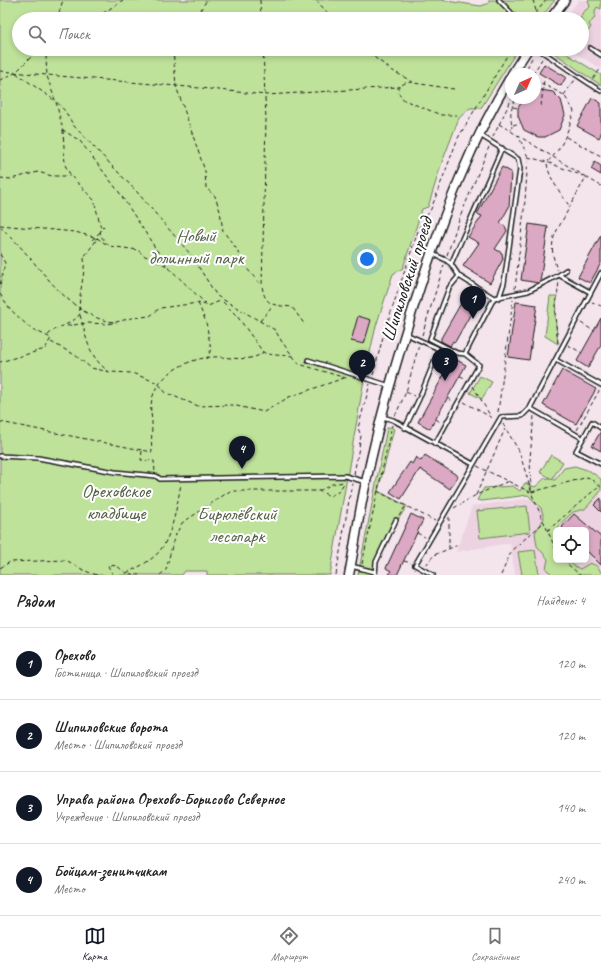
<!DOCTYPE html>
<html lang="ru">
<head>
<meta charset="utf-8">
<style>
  :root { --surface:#fff; --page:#f6f6f6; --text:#202124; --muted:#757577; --line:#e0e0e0; --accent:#111827 }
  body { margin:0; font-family:Caveat,sans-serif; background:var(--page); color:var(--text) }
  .controls { position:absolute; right:12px; bottom:12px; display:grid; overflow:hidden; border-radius:6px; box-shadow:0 2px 6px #0003 }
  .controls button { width:36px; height:36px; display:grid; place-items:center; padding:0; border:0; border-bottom:1px solid var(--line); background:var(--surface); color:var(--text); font:20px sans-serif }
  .compass { position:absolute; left:505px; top:68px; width:36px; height:36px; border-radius:50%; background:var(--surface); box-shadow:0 2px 6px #0003; rotate:45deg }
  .you { position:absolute; left:367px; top:259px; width:14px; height:14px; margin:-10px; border:3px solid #fff; border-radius:50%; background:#1a73e8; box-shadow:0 0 0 6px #1a73e833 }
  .badge { display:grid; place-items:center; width:26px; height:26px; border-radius:50%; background:var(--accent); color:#fff; font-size:13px; font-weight:700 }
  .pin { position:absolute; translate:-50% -33px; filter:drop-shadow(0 1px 2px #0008) }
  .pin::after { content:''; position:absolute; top:21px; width:14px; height:12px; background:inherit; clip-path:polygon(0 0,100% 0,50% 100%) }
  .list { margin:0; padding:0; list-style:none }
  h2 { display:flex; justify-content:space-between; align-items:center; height:52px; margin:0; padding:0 16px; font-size:17px }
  h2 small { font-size:13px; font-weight:400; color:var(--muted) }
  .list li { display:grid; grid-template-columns:26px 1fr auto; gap:12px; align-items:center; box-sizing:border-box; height:72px; padding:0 16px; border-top:1px solid var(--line) }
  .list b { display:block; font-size:15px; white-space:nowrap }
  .list p { margin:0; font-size:13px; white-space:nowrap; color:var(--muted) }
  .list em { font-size:13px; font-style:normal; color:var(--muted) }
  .icon { flex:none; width:22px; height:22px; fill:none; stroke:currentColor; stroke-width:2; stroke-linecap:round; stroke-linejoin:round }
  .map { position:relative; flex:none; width:601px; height:575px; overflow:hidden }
  .search { position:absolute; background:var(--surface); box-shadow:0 2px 6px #0003; left:12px; right:12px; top:12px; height:44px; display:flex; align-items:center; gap:10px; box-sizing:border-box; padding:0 14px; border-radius:22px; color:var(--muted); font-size:15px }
  .sheet { height:340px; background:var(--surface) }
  nav { display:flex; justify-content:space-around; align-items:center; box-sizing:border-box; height:56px; border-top:1px solid var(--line); background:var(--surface); font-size:11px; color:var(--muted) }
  nav a { display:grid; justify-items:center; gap:2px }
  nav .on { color:var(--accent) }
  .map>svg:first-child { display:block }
  .built { fill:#edd3e1; fill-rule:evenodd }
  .green { fill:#bfe29b; stroke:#6e7f5c }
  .building { fill:#dca9c4; stroke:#1c1c1c }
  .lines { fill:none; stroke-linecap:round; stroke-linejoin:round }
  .service-casing { stroke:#1c1c1c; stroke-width:6 }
  .secondary-casing { stroke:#1c1c1c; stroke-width:11 }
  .path { stroke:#1c1c1c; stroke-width:1; stroke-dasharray:4 3; stroke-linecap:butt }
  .service { stroke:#fff; stroke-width:3 }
  .secondary { stroke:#fff; stroke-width:8 }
  .labels { text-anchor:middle; stroke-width:4; stroke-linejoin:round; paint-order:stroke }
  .park-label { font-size:19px; fill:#556148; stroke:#fff }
  .street-label { font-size:19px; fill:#1c1c1c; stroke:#fff }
</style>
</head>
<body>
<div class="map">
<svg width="601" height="575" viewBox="0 0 601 575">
  <rect width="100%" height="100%" fill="#f4e5ed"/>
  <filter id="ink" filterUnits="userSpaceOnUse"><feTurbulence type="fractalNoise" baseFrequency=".025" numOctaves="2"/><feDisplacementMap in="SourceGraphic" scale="8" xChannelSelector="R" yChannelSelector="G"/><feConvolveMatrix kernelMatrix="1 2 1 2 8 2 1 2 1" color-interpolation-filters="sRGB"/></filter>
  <g filter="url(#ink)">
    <!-- built -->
    <path class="built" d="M 579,0 L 601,0 L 601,69 L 569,49 L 582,49 L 582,19 L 564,19 Z
      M 601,489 L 601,575 L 515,575 L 510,543 L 456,552 L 472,506 ZM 556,530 L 586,530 L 586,560 L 556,560 Z"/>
    <!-- green -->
    <path class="green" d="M 0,0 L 440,0 L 481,6 L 489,3 L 489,0 L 555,0 L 540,19 L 19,19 L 19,49 L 518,49 L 481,108 L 470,108 L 459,118 L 441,165 L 428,207 L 422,209 L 403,268 L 393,274 L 376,326 L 365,374 L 330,575 L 207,575 L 207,571 L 185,571 L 182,575 L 0,575 Z
      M 588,0 L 601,0 L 601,9 L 597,7 L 595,11 C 596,18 593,20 589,24 L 591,27 L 584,37 L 582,35 L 582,19 L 580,18 L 583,12 L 590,7 Z
      M 548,49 L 559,49 L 601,75 L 601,85 C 582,74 566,60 548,49 Z
      M 550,296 L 557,296 L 555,316 L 558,344 L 545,336 Z
      M 480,376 L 492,382 L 482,399 L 470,393 Z
      M 390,427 L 394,429 L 378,491 L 407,506 L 396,523 L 372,575 L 358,575 L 387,428 Z
      M 551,455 L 563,462 L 552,479 L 540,472 Z
      M 575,466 L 590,471 L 601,479 L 601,491 L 585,509 L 573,512 L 558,526 L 561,530 L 556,530 L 556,560 L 571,560 L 571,564 L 580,569 L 590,563 C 596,565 601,568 601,575 L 553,575 L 546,569 L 548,559 L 537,546 L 535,533 L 544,518 L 541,508 L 528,495 L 482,501 L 477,500 L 484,488 L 513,486 L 520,491 L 525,483 L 535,487 L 545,478 L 555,480 L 564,468 Z
      M 527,506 L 530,532 L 480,538 L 477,511 Z
      M 535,550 L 539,575 L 522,575 L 518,552 Z"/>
    <!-- building -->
    <path class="building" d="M 544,64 L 566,77 L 561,86 L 539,73 Z
      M 541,90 L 553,92 L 561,100 L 565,115 L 559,130 L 545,137 L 538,137 L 524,130 L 518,116 L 518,108 L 524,98 L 535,98 L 535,91 Z
      M 592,98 L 601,103 L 601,134 L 599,138 L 577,126 Z
      M 595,162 L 601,166 L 601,175 L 591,169 Z
      M 502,167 L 511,172 L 509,207 L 500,223 L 505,226 L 507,231 L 495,249 L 502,253 L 503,259 L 490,283 L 463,266 L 479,243 L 468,237 L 482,216 L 477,214 Z
      M 529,224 L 548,227 L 540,282 L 538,283 L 521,280 Z
      M 601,235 L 601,263 L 590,283 L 578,277 Z
      M 464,298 L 473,303 L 472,307 L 474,308 L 455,342 L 453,341 L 450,346 L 441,341 L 441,338 Z
      M 516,302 L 537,305 L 529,360 L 508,357 Z
      M 358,316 L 371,320 L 364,344 L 351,341 Z
      M 601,318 L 601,345 L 588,368 L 577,361 Z
      M 453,358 L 466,365 L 430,429 L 418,422 Z
      M 562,370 L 596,389 L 576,424 L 543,405 Z
      M 601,431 L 601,451 L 592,446 Z
      M 425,455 L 458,476 L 450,489 L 420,469 L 401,499 L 390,492 L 410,462 L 412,464 L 416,457 L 421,461 Z
      M 601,498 L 601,512 L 594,505 Z
      M 411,514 L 423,520 L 397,575 L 389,575 L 391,571 L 386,568 Z
      M 574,514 L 601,537 L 601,565 L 586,550 L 586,530 L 565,530 L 562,527 Z"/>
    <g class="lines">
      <defs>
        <path id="service" d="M 499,0 L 517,19
          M 590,48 L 601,55
          M 538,49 C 560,63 579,78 601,91
          M 480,135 L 518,159 L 520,169 L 504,283 L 499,298
          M 433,254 L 446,260 L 451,264 L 459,276 L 494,298 L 528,291 L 559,275 L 590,292
          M 451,264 L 502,148
          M 559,275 L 566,270
          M 459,276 L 449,288 L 430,339 L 457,353 L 465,354 L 494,298
          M 308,360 L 390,386
          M 556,360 L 601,385
          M 530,408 L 582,438
          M 383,417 L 393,420 L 473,464
          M 405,428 L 419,399 L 438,352 L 437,348 L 406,334
          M 601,428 L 592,422 L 576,451 L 601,464
          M 435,444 L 479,365 L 465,354
          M 0,456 L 38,458 L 115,472 L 156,476 L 160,479 L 345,476 L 366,482
          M 351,566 L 375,572
          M 375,575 L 376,562 L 396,520
          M 433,575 L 415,565 L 501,417 L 522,416 L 530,408 L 601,273"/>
        <path id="secondary" d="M 550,19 L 565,0
          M 512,74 L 528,49
          M 349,575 C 355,544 359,513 366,482 C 380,416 399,351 420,287 C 444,213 471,142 511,76"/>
      </defs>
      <!-- service casing -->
      <use href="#service" class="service-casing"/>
      <!-- secondary casing -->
      <use href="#secondary" class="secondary-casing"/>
      <!-- path -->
      <path class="path" d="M 260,0 L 261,19
        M 316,0 L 333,19
        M 533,0 L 536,11
        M 57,19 L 63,0
        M 90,19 L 102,14 L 123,0
        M 189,19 L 199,12 L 207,0
        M 531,19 L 546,0
        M 48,49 L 46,58 L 47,76 L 55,100 L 65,111 L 74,126 L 137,192 L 191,255 L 217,296 L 275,330 L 282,342 L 299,364 L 349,379
        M 173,49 L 176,86 L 205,171 L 206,188 L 215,196 L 220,211 L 223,231 L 236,248 L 243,264 L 261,285
        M 263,49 L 266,120 L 262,286 C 265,307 275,305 292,307 L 305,325
        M 363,49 L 393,71 L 413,82
        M 0,71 L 200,88 L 266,95 L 398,87
        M 16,73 L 54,100
        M 524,74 L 532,58
        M 533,74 L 542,59
        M 593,79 L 601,68
        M 0,80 L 15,73 L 39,49
        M 535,80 L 564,95 L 574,111 C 568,130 563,149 547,162 C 547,176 562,195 570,207
        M 454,89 L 407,82 L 398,87 L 398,92 L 404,100 L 441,115 L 457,115
        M 564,95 L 574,81 L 576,81
        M 56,102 L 63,130 L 80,141 L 119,192 L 167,266
        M 541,106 L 544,80
        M 513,107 L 518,108
        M 499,124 L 586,177 L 555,234 C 550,247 553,257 557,270
        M 513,125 L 520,123
        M 63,130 L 65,165 L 71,176 L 94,200 L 101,228 L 100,235 L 109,246 L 138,250 L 143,255 L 167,266 L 208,306 L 220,301
        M 511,130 C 513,125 511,123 511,117 C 510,110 513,104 516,98
        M 493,137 L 512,98
        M 566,137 L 601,156
        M 528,157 L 547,162 L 583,176
        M 586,177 L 601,186
        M 0,178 L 11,179 L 38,172 L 52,176 L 70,176
        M 0,225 L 75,232 L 94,237
        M 0,227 C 35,255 65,317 114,322
        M 102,228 L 104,226 L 102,229
        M 97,238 L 106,244
        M 0,254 L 5,263 L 0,285
        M 447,255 L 460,217 L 489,147
        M 515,289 L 525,201 L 528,157 L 518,135
        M 0,294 L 10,309 L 30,328 L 51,338 L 45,349 L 0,362
        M 223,302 L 237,316 L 263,352 C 269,356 285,355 294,356
        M 592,302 L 601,306
        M 198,303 L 206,322 L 211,349 L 207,359
        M 80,315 C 87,338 87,355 108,371
        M 260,321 L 273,305
        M 581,323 L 594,331
        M 67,326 L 87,323 L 108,324 L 132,318 L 150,316 L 160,308 L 198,303 L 206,305
        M 48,335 C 58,325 71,326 80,314 C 77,295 86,276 84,257 L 98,238 L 92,240 L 100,232
        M 422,335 L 444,265
        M 51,342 L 75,355 L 91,368 L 110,372 L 132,373 L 158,383 L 166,393 L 198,406 L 232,405 L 264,412 L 289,397 L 344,378
        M 558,343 L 555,316 L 559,281
        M 568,345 L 582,353
        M 373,375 L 384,333 L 419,228 L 431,209 L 458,138 L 511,49
        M 460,376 L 465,378
        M 473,386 L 491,417
        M 406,392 L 414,396
        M 448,398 L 452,401
        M 464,402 L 494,419
        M 498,412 L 513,300
        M 395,416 L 406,392 L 419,345
        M 436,419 L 440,422
        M 0,422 L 152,452 C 151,442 152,432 152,422 C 152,417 150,411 151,406 C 153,374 192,355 221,357 C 233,358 254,362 263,352
        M 503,424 L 519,451 L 533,497 L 556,550
        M 577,430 L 599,391
        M 142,451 L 141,460 L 154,461 L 155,472
        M 477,466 L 530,492
        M 354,474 L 361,436 L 358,428 L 370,384
        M 531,490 L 530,458 L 534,416
        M 319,491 L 332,484 L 344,482
        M 377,491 L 435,521
        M 532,492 L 588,477 L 601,487
        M 476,495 L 505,429
        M 454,508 L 476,495 L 509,481
        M 399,516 L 405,507
        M 449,517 L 449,548
        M 547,531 L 599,486
        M 417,533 L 425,537
        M 563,560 L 580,575
        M 404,561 L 411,563
        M 362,564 L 392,425
        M 426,565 L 434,555 L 458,545
        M 0,568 L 10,562 L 66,560 L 85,571 L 97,575
        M 126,573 C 137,568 147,563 156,555 C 172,540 177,505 181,484
        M 113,575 L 108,566 L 109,565 L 117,566 L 126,573 L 139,575
        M 160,575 L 166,570 L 174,538 L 182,523 L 230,491 L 319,491 L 330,496 L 338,492 L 345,482
        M 336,575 L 352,483
        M 501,575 L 512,550 L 542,524"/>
      <!-- service -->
      <use href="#service" class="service"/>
      <!-- secondary -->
      <use href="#secondary" class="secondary"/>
    </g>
  </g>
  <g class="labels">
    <!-- park labels -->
    <g class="park-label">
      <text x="196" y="242">Новый<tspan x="196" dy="22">долинный парк</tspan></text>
      <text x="116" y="497">Ореховское<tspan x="116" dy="22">кладбище</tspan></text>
      <text x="237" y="520">Бирюлёвский<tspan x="237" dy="22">лесопарк</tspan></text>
    </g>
    <!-- street labels -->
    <g class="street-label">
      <text transform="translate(406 279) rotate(-72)" y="7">Шипиловский проезд</text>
    </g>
  </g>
</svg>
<div class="controls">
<button><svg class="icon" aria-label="locate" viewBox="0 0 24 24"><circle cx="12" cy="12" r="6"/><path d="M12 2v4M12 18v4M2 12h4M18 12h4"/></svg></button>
</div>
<svg class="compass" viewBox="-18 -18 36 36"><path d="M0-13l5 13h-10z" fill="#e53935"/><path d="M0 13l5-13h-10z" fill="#757577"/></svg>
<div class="you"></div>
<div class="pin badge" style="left:473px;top:319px">1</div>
<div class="pin badge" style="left:362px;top:383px">2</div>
<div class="pin badge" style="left:445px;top:381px">3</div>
<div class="pin badge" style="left:242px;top:469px">4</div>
<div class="search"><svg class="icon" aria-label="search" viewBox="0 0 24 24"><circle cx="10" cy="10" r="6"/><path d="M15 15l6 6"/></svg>Поиск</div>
</div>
<section class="sheet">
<h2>Рядом<small>Найдено: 4</small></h2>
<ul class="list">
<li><span class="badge">1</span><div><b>Орехово</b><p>Гостиница · Шипиловский проезд</p></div><em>120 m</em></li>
<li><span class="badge">2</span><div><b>Шипиловские ворота</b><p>Место · Шипиловский проезд</p></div><em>120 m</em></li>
<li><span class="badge">3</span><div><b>Управа района Орехово-Борисово Северное</b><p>Учреждение · Шипиловский проезд</p></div><em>140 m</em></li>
<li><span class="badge">4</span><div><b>Бойцам-зенитчикам</b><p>Место</p></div><em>240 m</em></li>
</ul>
</section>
<nav>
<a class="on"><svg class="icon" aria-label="map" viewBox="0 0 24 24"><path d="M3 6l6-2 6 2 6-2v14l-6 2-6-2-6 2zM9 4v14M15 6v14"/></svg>Карта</a>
<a><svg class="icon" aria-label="directions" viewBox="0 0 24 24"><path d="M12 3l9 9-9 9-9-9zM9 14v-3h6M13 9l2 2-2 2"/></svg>Маршрут</a>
<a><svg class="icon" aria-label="saved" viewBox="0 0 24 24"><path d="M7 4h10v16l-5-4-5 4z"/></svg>Сохранённые</a>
</nav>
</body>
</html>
